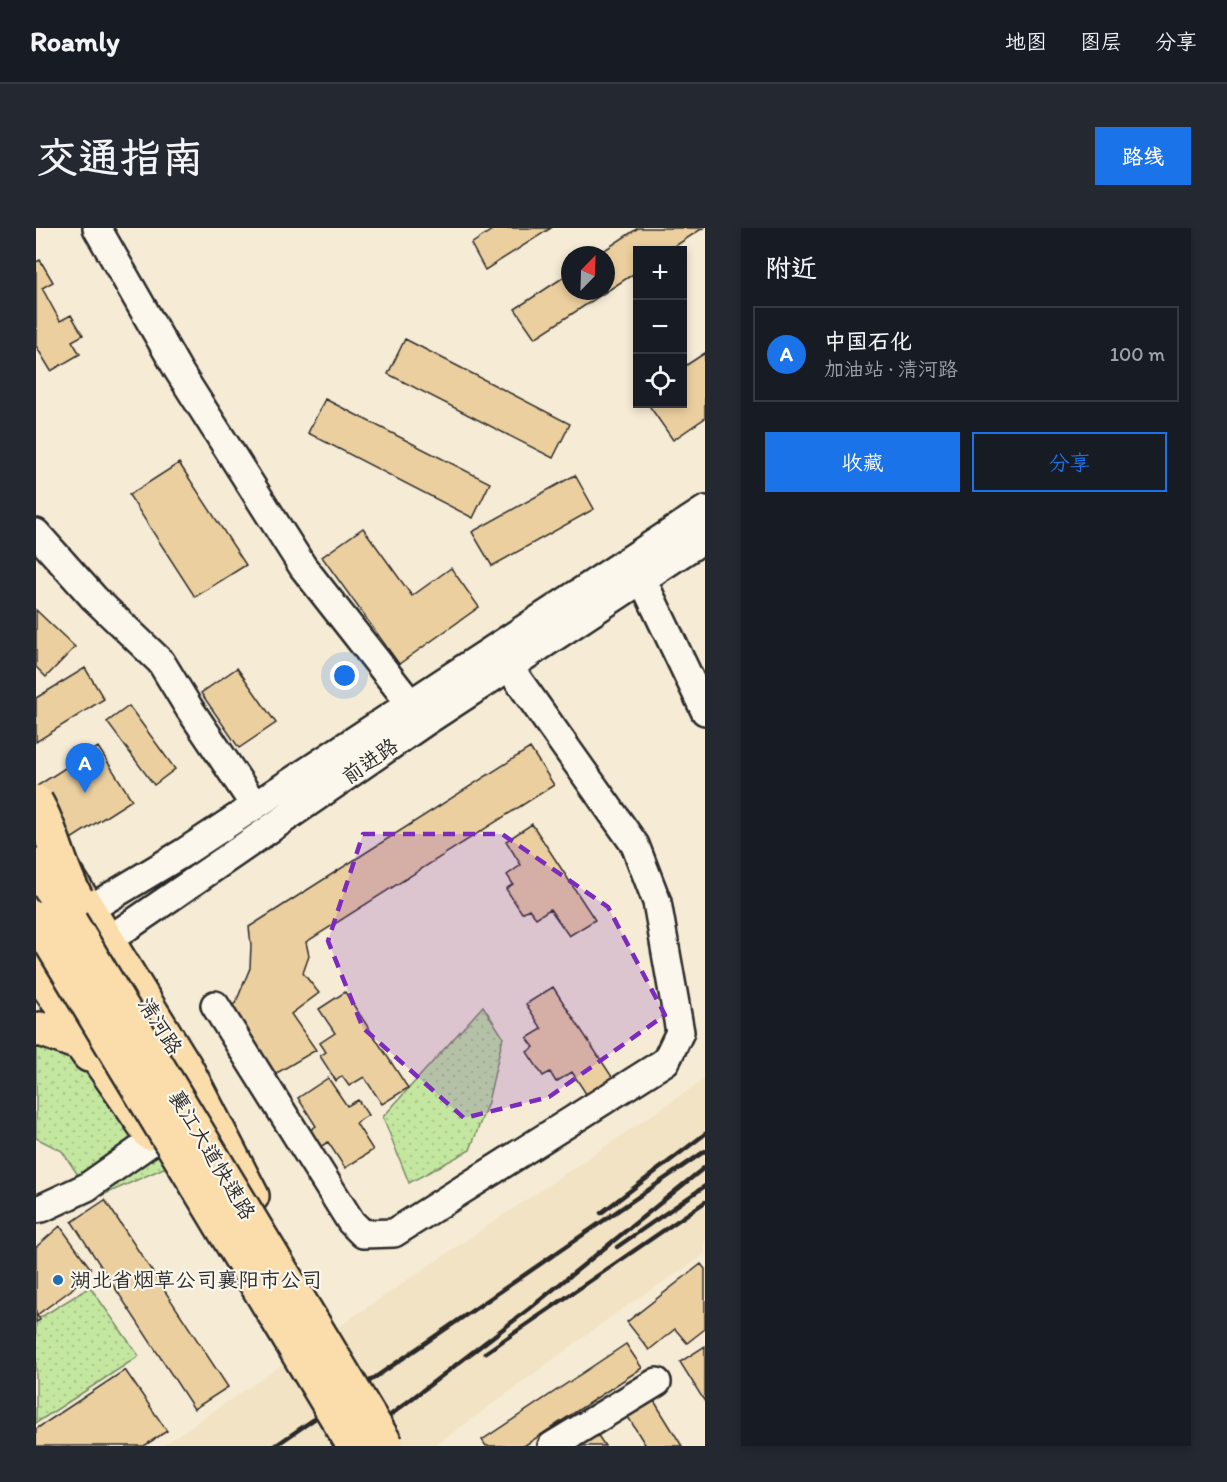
<!DOCTYPE html>
<html lang="zh">
<head>
<meta charset="utf-8">
<style>
  :root { --surface:#171b24; --page:#242831; --text:#f1f3f6; --muted:#9ea1a6; --line:#363941; --accent:#1a73e8 }
  body { margin:0; font-family:Itim,"LXGW WenKai TC",sans-serif; background:var(--page); color:var(--text) }
  .controls { position:absolute; right:18px; top:18px; display:grid; overflow:hidden; border-radius:0px; box-shadow:0 3px 9px #0003 }
  .controls button { width:54px; height:54px; display:grid; place-items:center; padding:0; border:0; border-bottom:2px solid var(--line); background:var(--surface); color:var(--text); font:30px sans-serif }
  .compass { position:absolute; left:525px; top:18px; width:54px; height:54px; border-radius:50%; background:var(--surface); box-shadow:0 3px 9px #0003; rotate:23deg }
  .you { position:absolute; left:309px; top:448px; width:21px; height:21px; margin:-15px; border:4px solid #fff; border-radius:50%; background:#1a73e8; box-shadow:0 0 0 9px #1a73e833 }
  .badge { display:grid; place-items:center; width:39px; height:39px; border-radius:50%; background:var(--accent); color:#fff; font-size:20px; font-weight:700 }
  .pin { position:absolute; translate:-50% -50px; filter:drop-shadow(0 2px 3px #0008) }
  .pin::after { content:''; position:absolute; top:32px; width:21px; height:18px; background:inherit; clip-path:polygon(0 0,100% 0,50% 100%) }
  .list { margin:0; padding:0; list-style:none }
  h2 { display:flex; justify-content:space-between; align-items:center; height:78px; margin:0; padding:0 24px; font-size:26px }
  h2 small { font-size:20px; font-weight:400; color:var(--muted) }
  .list li { display:grid; grid-template-columns:39px 1fr auto; gap:18px; align-items:center; box-sizing:border-box; height:96px; margin:0 12px 12px; padding:0 12px; border:2px solid var(--line); border-radius:0px }
  .list b { display:block; font-size:22px; white-space:nowrap }
  .list p { margin:0; font-size:20px; white-space:nowrap; color:var(--muted) }
  .list em { font-size:20px; font-style:normal; color:var(--muted) }
  .actions { display:flex; gap:12px; padding:18px 24px }
  .actions a { flex:1; padding:14px 0; border:2px solid var(--accent); border-radius:0px; text-align:center; font-size:21px; color:var(--accent) }
  .actions .main { background:var(--accent); color:#fff }
  .icon { flex:none; width:33px; height:33px; fill:none; stroke:currentColor; stroke-width:2; stroke-linecap:round; stroke-linejoin:round }
  .map { position:relative; flex:none; width:669px; height:1218px; overflow:hidden; border-radius:0px }
  header { display:flex; align-items:center; gap:36px; box-sizing:border-box; height:84px; padding:0 30px; background:var(--surface); border-bottom:2px solid var(--line) }
  header strong { font-size:28px }
  nav { display:flex; gap:33px; margin-inline-start:auto; font-size:21px }
  .intro { display:flex; align-items:center; justify-content:space-between; box-sizing:border-box; height:144px; padding:0 36px }
  h1 { margin:0; font-size:42px }
  .button { padding:15px 27px; border-radius:0px; background:var(--accent); color:#fff; font-size:21px; font-weight:700 }
  main { display:flex; gap:36px; padding:0 36px }
  aside { flex:1; background:var(--surface); border-radius:0px; box-shadow:0 3px 9px #0003 }
  .map>svg:first-child { display:block }
  .built { fill:#f3e3c5 }
  .green { fill:url(#green-dots); stroke:#788966; stroke-width:1.5 }
  .building { fill:#ebcf9f; stroke:#2b2b2b; stroke-width:1.5 }
  .lines { fill:none; stroke-linecap:round; stroke-linejoin:round }
  .minor-casing { stroke:#2b2b2b; stroke-width:32 }
  .major-casing { stroke:#2b2b2b; stroke-width:38 }
  .minor { stroke:#fbf7ec; stroke-width:27 }
  .major { stroke:#faddab; stroke-width:33 }
  .rail { stroke:#2b2b2b; stroke-width:4.5 }
  .highway-bridge-casing { stroke:#2b2b2b; stroke-width:38; stroke-linecap:butt }
  .highway-bridge { stroke:#faddab; stroke-width:33 }
  .marked { fill:#7b2cbf; fill-opacity:0.2; stroke:#7b2cbf; stroke-width:4.5; stroke-dasharray:12 8; stroke-linejoin:round }
  .poi-dot { fill:#1f6fb2; stroke:#fbf7ec; stroke-width:2 }
  .labels { text-anchor:middle; stroke-width:4.5; stroke-linejoin:round; paint-order:stroke }
  .street-label { font-size:21px; fill:#2b2b2b; stroke:#fbf7ec }
  .poi-label { font-size:21px; fill:#2b2b2b; stroke:#fbf7ec; text-anchor:start }
</style>
</head>
<body>
<header>
<strong>Roamly</strong>
<nav><a>地图</a><a>图层</a><a>分享</a></nav>
</header>
<div class="intro"><h1>交通指南</h1><a class="button">路线</a></div>
<main>
<div class="map">
<svg width="669" height="1218" viewBox="0 0 669 1218">
  <defs>
    <pattern id="green-dots" width="8" height="8" patternUnits="userSpaceOnUse" patternTransform="scale(1.5)"><rect width="8" height="8" fill="#c4e7a0"/><path d="M2 2h.1M6 6h.1" fill="none" stroke="#a9c68a" stroke-width="1.8" stroke-linecap="round"/></pattern>
  </defs>
  <rect width="100%" height="100%" fill="#f6ebd5"/>
  <filter id="ink" filterUnits="userSpaceOnUse"><feTurbulence type="fractalNoise" baseFrequency=".0167" numOctaves="2"/><feDisplacementMap in="SourceGraphic" scale="12" xChannelSelector="R" yChannelSelector="G"/><feConvolveMatrix kernelMatrix="1 2 1 2 8 2 1 2 1" color-interpolation-filters="sRGB"/></filter>
  <g filter="url(#ink)">
    <!-- built -->
    <path class="built" d="M 669,851 L 669,1025 L 661,1032 L 586,1081 L 399,1218 L 126,1218 Z"/>
    <!-- green -->
    <path class="green" d="M 447,778 L 467,809 L 452,874 L 434,922 L 373,955 L 347,889 Z
      M 0,802 L 45,816 L 137,936 L 58,971 L 26,923 L 0,910 Z
      M 54,1059 L 103,1128 L 0,1195 L 0,1092 Z"/>
    <!-- building -->
    <path class="building" d="M 459,0 L 515,0 L 449,42 L 435,16 Z
      M 602,0 L 667,0 L 633,22 L 602,22 L 602,43 L 499,110 L 479,81 L 534,45 L 534,63 L 570,63 L 570,27 L 561,27 Z
      M 4,32 L 17,54 L 6,60 L 24,93 L 35,87 L 47,107 L 36,113 L 44,126 L 15,143 L 0,118 L 0,34 Z
      M 369,111 L 534,196 L 517,230 L 352,146 Z
      M 669,125 L 669,190 L 637,212 L 612,176 L 646,176 L 646,140 Z
      M 289,171 L 454,255 L 437,290 L 272,205 Z
      M 143,235 L 210,337 L 159,369 L 93,267 Z
      M 539,247 L 558,281 L 456,338 L 436,304 Z
      M 327,300 L 376,368 L 415,340 L 443,379 L 363,436 L 286,329 Z
      M 0,382 L 39,419 L 10,449 L 0,439 Z
      M 49,440 L 68,471 L 0,514 L 0,470 Z
      M 201,440 L 240,495 L 203,520 L 165,465 Z
      M 93,478 L 139,541 L 118,557 L 71,494 Z
      M 62,519 L 96,572 L 35,611 L 1,558 Z
      M 494,520 L 518,557 L 270,714 L 273,728 L 267,745 L 283,765 L 255,786 L 280,822 L 229,852 L 190,785 L 200,774 L 214,740 L 215,717 L 213,699 Z
      M 496,596 L 559,692 L 533,708 L 514,681 L 500,690 L 493,681 L 486,685 L 470,661 L 477,656 L 471,647 L 485,637 L 470,613 Z
      M 517,759 L 580,855 L 554,872 L 536,844 L 520,854 L 514,844 L 507,848 L 491,824 L 498,819 L 491,810 L 506,801 L 490,776 Z
      M 309,764 L 372,860 L 346,876 L 328,849 L 313,858 L 306,848 L 300,853 L 284,828 L 290,824 L 284,815 L 299,805 L 283,781 Z
      M 292,850 L 311,878 L 322,872 L 332,887 L 320,895 L 337,922 L 309,940 L 292,914 L 279,922 L 269,906 L 280,898 L 262,870 Z
      M 69,972 L 192,1159 L 158,1181 L 36,994 Z
      M 24,998 L 55,1041 L 35,1062 L 1,1087 L 4,1092 L 0,1094 L 0,1019 Z
      M 665,1036 L 669,1041 L 669,1101 L 651,1115 L 639,1101 L 613,1122 L 591,1094 Z
      M 590,1116 L 606,1140 L 488,1218 L 450,1218 L 446,1212 Z
      M 669,1118 L 669,1174 L 644,1134 Z
      M 89,1142 L 131,1203 L 108,1218 L 0,1218 L 0,1201 Z
      M 615,1168 L 646,1218 L 610,1218 L 589,1184 Z
      M 559,1203 L 569,1218 L 534,1218 Z"/>
    <g class="lines">
      <defs>
        <path id="minor" d="M 61,0 L 142,142 L 267,339 L 384,488
          M 0,305 L 58,370 L 125,434 L 153,480 L 219,578
          M 606,351 L 669,483
          M 52,682 L 147,625 L 669,282
          M 71,713 L 389,494 L 669,310
          M 179,777 L 315,994 L 327,1006 L 358,1005 L 630,833 L 644,804 L 621,674 L 599,617 L 473,439
          M 0,981 L 6,980 L 51,959 L 119,911
          M 516,1218 L 621,1154"/>
        <path id="major" d="M 29,644 L 150,840 L 216,968
          M 0,741 L 114,905
          M 0,802 L 4,801 L 45,816 L 53,827"/>
      </defs>
      <!-- minor casing -->
      <use href="#minor" class="minor-casing"/>
      <!-- major casing -->
      <use href="#major" class="major-casing"/>
      <!-- minor -->
      <use href="#minor" class="minor"/>
      <!-- major -->
      <use href="#major" class="major"/>
      <!-- rail -->
      <path class="rail" d="M 565,985 L 669,906
        M 581,1019 L 669,958
        M 449,1125 L 669,974
        M 239,1218 L 669,923
        M 314,1218 L 493,1081 L 669,939"/>
      <defs>
        <path id="highway-bridge" d="M 0,574 C 18,605 23,641 41,671
          M 0,637 L 351,1218
          M 0,690 L 318,1218"/>
      </defs>
      <!-- highway-bridge casing -->
      <use href="#highway-bridge" class="highway-bridge-casing"/>
      <!-- highway-bridge -->
      <use href="#highway-bridge" class="highway-bridge"/>
    </g>
  </g>
  <!-- marked area -->
  <path class="marked" d="M 327,606 L 466,606 L 572,679 L 629,787 L 513,869 L 428,890 L 327,800 L 292,713 Z"/>
  <!-- markers -->
  <circle class="poi-dot" cx="22" cy="1052" r="6"/>
  <g class="labels">
    <!-- street labels -->
    <g class="street-label">
      <text transform="translate(334 533) rotate(-35)" y="7">前进路</text>
      <text transform="translate(124 798) rotate(58)" y="7">清河路</text>
      <text transform="translate(176 927) rotate(59)" y="7">襄江大道快速路</text>
    </g>
    <!-- poi labels -->
    <g class="poi-label">
      <text x="34" y="1059">湖北省烟草公司襄阳市公司</text>
    </g>
  </g>
</svg>
<div class="controls">
<button>+</button>
<button>−</button>
<button><svg class="icon" aria-label="locate" viewBox="0 0 24 24"><circle cx="12" cy="12" r="6"/><path d="M12 2v4M12 18v4M2 12h4M18 12h4"/></svg></button>
</div>
<svg class="compass" viewBox="-18 -18 36 36"><path d="M0-13l5 13h-10z" fill="#e53935"/><path d="M0 13l5-13h-10z" fill="#9ea1a6"/></svg>
<div class="you"></div>
<div class="pin badge" style="left:49px;top:565px">A</div>
</div>
<aside>
<h2>附近<small></small></h2>
<ul class="list">
<li><span class="badge">A</span><div><b>中国石化</b><p>加油站 · 清河路</p></div><em>100 m</em></li>
</ul>
<div class="actions"><a class="main">收藏</a><a>分享</a></div>
</aside>
</main>
</body>
</html>
